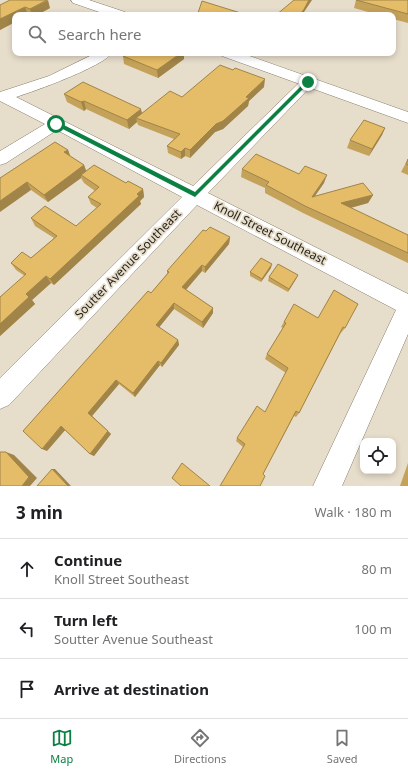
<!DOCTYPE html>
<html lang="en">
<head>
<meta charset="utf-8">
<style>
  :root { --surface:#fff; --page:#f2f2f2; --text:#202124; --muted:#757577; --line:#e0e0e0; --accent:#0b8043 }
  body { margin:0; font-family:"Noto Sans",sans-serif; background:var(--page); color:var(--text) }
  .controls { position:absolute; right:12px; bottom:12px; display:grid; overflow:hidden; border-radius:8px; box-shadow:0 2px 6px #0003 }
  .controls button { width:36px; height:36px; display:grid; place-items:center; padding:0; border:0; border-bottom:1px solid var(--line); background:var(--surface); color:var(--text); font:20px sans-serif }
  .stop { position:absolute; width:12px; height:12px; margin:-9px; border:3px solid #0b8043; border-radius:50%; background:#fff }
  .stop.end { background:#0b8043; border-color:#fff; box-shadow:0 1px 4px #0008 }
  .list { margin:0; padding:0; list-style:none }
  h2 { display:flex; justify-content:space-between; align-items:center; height:52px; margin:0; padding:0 16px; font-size:17px }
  h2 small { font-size:13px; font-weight:400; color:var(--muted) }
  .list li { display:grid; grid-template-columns:26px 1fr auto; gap:12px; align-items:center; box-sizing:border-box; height:60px; padding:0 16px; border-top:1px solid var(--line) }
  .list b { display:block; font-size:15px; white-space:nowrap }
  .list p { margin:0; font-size:13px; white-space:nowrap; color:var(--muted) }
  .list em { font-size:13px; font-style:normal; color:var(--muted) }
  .icon { flex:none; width:22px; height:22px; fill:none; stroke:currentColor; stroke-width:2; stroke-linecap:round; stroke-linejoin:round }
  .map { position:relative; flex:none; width:408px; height:486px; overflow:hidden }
  .search { position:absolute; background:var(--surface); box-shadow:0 2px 6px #0003; left:12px; right:12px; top:12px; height:44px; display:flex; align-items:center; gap:10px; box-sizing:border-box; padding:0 14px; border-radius:8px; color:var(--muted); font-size:15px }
  .sheet { height:232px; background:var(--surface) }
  nav { display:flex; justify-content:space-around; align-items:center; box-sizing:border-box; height:56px; border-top:1px solid var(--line); background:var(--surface); font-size:11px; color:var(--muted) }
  nav a { display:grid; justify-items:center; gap:2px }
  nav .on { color:var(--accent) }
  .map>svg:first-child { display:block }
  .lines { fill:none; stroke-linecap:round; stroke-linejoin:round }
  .minor-casing { stroke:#857c6c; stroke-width:1 }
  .tertiary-casing { stroke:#857c6c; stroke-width:1 }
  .minor { fill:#fff; fill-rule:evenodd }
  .tertiary { fill:#fff; fill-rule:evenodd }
  .wall { fill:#c5a259 }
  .shaded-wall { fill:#a08448 }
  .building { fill:#e5bc67; stroke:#a08448 }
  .route { fill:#0b8043 }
  .labels { text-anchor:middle; stroke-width:3.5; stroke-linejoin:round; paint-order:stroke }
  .street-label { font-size:12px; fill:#27241d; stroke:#e7ddcb }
</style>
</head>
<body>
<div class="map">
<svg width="408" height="486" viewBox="0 0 408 486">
  <rect width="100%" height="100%" fill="#e7ddcb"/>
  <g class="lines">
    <defs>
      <path id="minor" d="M 96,53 L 112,53 C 102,67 35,91 16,97 L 193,186 L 303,79 L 308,78 L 313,79 L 315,82 L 208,193 L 408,294 L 408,334 L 342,486 L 313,486 L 396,310 L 197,205 L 9,405 L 0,409 L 0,378 L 182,197 L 57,130 L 6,163 L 0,165 L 0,151 L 45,124 L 0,101 L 0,92 L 49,76 Z"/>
      <path id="tertiary" d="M 71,0 L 89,0 L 125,12 L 126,15 L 108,15 L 73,3 Z
        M 220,53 L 241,53 L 408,112 L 408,123 L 222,56 Z"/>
    </defs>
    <!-- minor casing -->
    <use href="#minor" class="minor-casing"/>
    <!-- tertiary casing -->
    <use href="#tertiary" class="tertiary-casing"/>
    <!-- minor -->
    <use href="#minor" class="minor"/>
    <!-- tertiary -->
    <use href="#tertiary" class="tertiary"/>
  </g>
  <!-- wall -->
  <path class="wall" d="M 356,0 L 408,0 L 408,23 L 393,19 L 393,15 L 379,15 L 354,8 Z
    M 0,5 L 50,8 L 37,15 L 15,15 L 15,22 L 0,30 Z
    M 123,56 L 184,59 L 158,78 L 124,64 Z
    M 264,87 L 249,101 L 248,106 L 223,129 L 215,132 L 190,158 L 185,156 L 181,159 L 168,153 L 167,146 L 174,139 L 138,125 L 137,122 L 129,129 L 86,109 L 84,111 L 67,102 L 64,94 L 142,113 L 182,97 Z
    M 385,128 L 382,135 L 369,156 L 347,148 L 350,140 Z
    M 68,150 L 70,156 L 84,165 L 86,171 L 143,189 L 144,197 L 140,201 L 141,204 L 54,285 L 51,283 L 32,300 L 35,304 L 0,336 L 0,297 L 25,276 L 16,270 L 11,263 L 31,258 L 54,238 L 35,226 L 31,218 L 76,226 L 97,208 L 91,204 L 88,197 L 95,191 L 84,183 L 81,178 L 48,202 L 31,190 L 0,178 Z
    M 408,159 L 408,175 L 401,172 Z
    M 242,169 L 299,174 L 324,183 L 315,196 L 373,195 L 368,203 L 351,208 L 408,235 L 408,263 L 303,213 L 265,193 L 265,188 L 241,177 Z
    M 206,231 L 230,237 L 229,244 L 205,273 L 202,271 L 186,290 L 213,308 L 213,313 L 203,328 L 174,309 L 159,327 L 178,340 L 179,345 L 162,367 L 160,365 L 135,397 L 119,384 L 92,416 L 111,434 L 94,456 L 90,454 L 65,430 L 47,451 L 151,293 L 167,274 L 167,271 Z
    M 271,268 L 261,282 L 250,276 L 250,272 Z
    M 298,275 L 296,279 L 288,292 L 268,281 L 269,277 Z
    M 318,318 L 345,328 L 340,334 L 299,413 L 296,417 L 294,416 L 263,474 L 243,447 L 236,441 L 237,438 L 265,412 L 286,373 L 265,359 L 267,354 L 283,328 L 281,327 L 284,322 Z
    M 408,463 L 408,486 L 400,486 Z"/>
  <!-- shaded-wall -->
  <path class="shaded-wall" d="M 48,0 L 50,8 L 37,15 L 32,15 L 30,9 Z
    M 309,0 L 312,0 L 302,15 L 298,15 Z
    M 25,7 L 28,15 L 15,15 L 15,22 L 0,30 L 0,19 Z
    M 181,53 L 184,53 L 184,59 L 158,78 L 157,70 Z
    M 265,79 L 264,87 L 249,101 L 248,106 L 223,129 L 215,132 L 190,158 L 190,150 L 216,124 Z
    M 84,101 L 86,109 L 84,111 L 81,102 Z
    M 141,109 L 143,117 L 136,118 L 137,122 L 129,129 L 127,120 Z
    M 385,128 L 382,135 L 369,156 L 372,149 Z
    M 185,148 L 185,156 L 181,159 L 181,152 Z
    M 68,150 L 71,158 L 64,152 Z
    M 84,165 L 87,173 L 81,175 L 81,178 L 48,202 L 44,195 Z
    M 327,175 L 324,183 L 309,204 L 312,197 Z
    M 27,182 L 31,190 L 0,212 L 0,201 Z
    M 143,189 L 144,197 L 140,201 L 141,204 L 54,285 L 50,279 Z
    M 373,195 L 368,203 L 338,211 L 341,203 Z
    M 230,237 L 229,244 L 205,273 L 205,267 Z
    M 272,264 L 271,268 L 261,282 L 262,279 Z
    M 202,265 L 202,271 L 183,293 L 182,287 Z
    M 298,275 L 296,279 L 288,292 L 289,289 Z
    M 46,276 L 51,283 L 32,300 L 35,304 L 0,336 L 0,324 L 26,294 Z
    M 174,303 L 174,309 L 157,330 L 156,325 Z
    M 213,308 L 213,313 L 203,328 L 202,322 Z
    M 178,340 L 179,345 L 162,367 L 161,363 Z
    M 158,361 L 160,365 L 135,397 L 133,393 Z
    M 116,380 L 119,384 L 92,416 L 111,434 L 94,456 L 90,454 L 88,413 Z
    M 61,426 L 66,429 L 47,451 L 42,449 Z
    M 6,452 L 14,455 L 37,478 L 30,486 L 22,486 Z
    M 52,469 L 55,469 L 71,486 L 68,486 Z"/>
  <!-- building -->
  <path class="building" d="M 10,0 L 47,0 L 30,9 L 25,7 L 0,19 L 0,5 Z
    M 294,0 L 309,0 L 303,11 L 298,15 L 276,15 Z
    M 356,0 L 408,0 L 408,14 Z
    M 202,1 L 247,15 L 204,15 L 198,13 Z
    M 127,53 L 181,53 L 157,70 L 123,56 Z
    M 220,65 L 233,70 L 235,68 L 265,79 L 246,97 L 249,98 L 223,121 L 216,124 L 190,150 L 185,148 L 181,152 L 167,146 L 180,134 L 136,118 L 170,91 L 182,97 Z
    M 83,82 L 141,109 L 127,120 L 84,101 L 81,102 L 64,94 Z
    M 364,120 L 385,128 L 372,149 L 350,140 Z
    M 55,142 L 68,150 L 64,152 L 84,165 L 44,195 L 27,182 L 0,201 L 0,178 Z
    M 256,154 L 299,174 L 305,166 L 327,175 L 312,197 L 363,183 L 373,195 L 341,203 L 408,235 L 408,253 L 305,206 L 266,185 L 269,182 L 242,169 Z
    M 408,159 L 408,165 L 406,164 Z
    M 94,165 L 126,183 L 128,181 L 143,189 L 137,194 L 139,196 L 50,279 L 46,276 L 26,294 L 29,297 L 0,324 L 0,297 L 26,274 L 11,263 L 22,252 L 31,258 L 57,236 L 31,218 L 45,206 L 76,226 L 101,204 L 88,197 L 99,187 L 81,175 Z
    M 210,227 L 230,237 L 205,267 L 202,265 L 182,287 L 213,308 L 202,322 L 174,303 L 156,325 L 178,340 L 161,363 L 158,361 L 133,393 L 116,380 L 88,413 L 108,431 L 90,454 L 61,426 L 42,449 L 23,431 L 148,291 L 151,293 L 169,272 L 167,271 L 203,230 L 206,231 Z
    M 261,258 L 272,264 L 262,279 L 250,272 Z
    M 278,264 L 298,275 L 289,289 L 269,277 Z
    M 334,290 L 358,304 L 345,328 L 343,327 L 299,413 L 296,411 L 263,474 L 265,476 L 260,486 L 220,486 L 245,444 L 237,438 L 257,406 L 265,412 L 288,368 L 267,354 L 286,323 L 284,322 L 294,304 L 318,318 Z
    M 0,452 L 6,452 L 29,477 L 22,486 L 0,486 Z
    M 182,463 L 210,486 L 181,486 L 172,478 Z
    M 52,469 L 68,486 L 37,486 Z"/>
  <!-- route -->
  <path class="route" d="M 306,81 L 310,82 L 195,197 L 53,124 L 58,122 L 195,192 Z"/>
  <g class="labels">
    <!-- street labels -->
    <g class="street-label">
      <text transform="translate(270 233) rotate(27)" y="4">Knoll Street Southeast</text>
      <text transform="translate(128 264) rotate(-46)" y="4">Soutter Avenue Southeast</text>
    </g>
  </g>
</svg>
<div class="controls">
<button><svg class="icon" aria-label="locate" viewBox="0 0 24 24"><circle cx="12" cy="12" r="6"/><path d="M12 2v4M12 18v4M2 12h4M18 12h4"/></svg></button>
</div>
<div class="stop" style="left:56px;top:124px"></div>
<div class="stop end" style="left:308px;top:82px"></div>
<div class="search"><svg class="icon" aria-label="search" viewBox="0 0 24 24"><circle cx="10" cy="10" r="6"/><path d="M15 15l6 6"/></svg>Search here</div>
</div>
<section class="sheet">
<h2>3 min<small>Walk · 180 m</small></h2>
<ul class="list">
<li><svg class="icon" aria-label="ahead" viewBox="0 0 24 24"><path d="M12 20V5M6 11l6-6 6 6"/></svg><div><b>Continue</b><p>Knoll Street Southeast</p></div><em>80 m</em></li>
<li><svg class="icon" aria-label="left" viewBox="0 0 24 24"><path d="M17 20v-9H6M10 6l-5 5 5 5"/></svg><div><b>Turn left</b><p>Soutter Avenue Southeast</p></div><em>100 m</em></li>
<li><svg class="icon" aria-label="arrive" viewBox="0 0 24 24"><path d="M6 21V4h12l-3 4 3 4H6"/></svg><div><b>Arrive at destination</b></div></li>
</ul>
</section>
<nav>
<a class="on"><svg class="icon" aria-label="map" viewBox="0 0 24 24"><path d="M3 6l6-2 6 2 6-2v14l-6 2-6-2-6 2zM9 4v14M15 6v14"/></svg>Map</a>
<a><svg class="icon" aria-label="directions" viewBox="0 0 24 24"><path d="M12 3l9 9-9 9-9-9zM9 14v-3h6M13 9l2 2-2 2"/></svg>Directions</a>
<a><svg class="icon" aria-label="saved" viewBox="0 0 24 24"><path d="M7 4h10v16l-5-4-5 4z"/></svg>Saved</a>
</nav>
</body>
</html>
